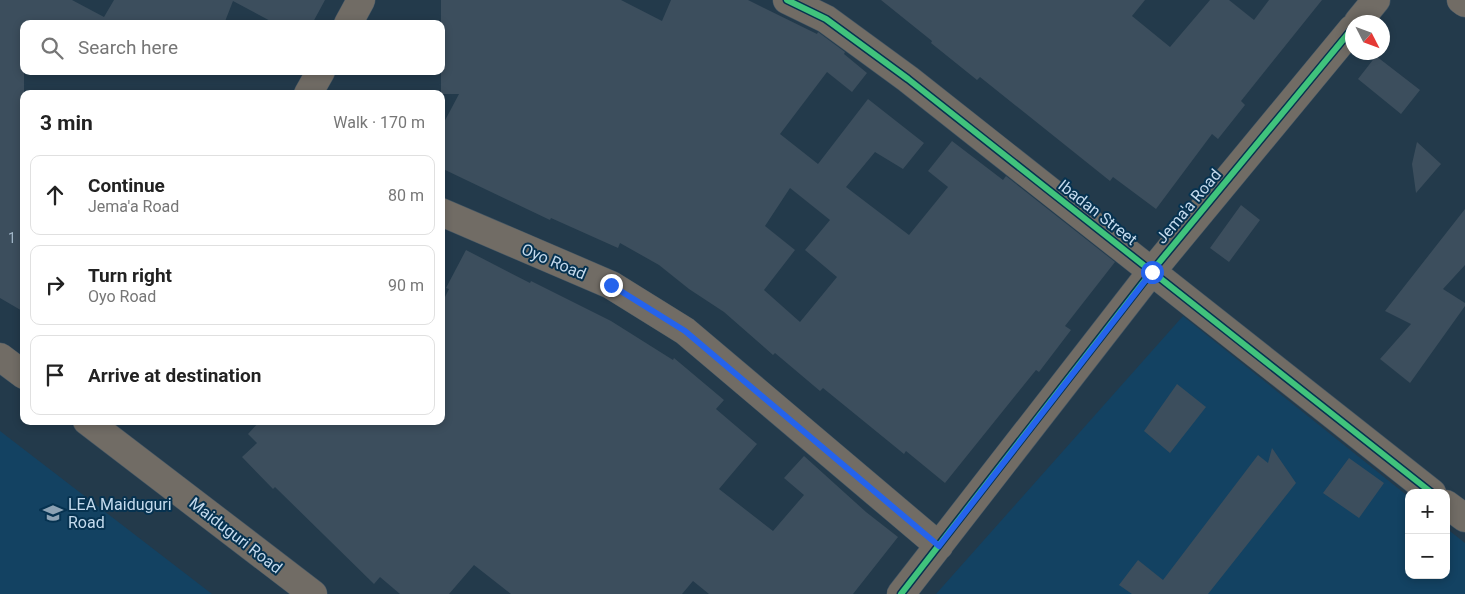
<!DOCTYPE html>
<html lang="en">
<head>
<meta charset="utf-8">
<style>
  :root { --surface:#fff; --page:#f6f6f6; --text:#222; --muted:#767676; --line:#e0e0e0 }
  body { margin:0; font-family:Roboto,sans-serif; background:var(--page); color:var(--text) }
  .controls { position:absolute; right:15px; bottom:15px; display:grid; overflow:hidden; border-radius:10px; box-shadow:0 2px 8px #0003 }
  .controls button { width:45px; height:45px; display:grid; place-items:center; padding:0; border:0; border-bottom:1px solid var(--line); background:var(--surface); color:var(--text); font:25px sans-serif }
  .compass { position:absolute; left:1345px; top:15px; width:45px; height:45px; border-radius:50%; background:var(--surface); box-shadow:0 2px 8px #0003; rotate:132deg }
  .stop { position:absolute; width:15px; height:15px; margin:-11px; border:4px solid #2563eb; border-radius:50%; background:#fff }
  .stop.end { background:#2563eb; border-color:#fff; box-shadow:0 1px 5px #0008 }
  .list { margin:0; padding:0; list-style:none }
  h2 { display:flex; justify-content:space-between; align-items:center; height:65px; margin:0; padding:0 20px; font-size:21px }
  h2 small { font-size:16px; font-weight:400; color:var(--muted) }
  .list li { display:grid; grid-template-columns:32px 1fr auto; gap:15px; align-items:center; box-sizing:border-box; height:80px; margin:0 10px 10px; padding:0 10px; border:1px solid var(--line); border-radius:10px }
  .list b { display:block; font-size:19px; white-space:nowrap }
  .list p { margin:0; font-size:16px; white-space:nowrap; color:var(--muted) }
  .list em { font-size:16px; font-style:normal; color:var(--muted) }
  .icon { flex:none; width:28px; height:28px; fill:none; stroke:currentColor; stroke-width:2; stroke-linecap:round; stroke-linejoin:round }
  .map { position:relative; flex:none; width:1465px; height:594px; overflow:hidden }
  .search { position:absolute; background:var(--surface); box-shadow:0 2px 8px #0003; left:20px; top:20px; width:425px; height:55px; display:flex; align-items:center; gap:12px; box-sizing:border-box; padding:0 18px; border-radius:10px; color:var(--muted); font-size:19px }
  .panel { position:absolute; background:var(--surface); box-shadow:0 2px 8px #0003; left:20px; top:90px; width:425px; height:335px; border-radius:10px }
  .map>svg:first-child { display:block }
  .built { fill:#134262 }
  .building { fill:#3c4e5d; fill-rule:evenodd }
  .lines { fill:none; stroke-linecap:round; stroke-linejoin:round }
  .street-casing { stroke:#435665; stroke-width:29 }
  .street { stroke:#716c65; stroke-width:28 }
  .cycleway-casing { stroke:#063250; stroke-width:9 }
  .cycleway { stroke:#40c37c; stroke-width:6 }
  .route { stroke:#2563eb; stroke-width:6 }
  .labels { text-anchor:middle; stroke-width:4; stroke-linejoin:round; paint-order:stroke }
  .number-label { font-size:14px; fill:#a2b7c9 }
  .street-label { font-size:16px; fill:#c4daed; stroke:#063250 }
  .poi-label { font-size:16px; fill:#c4daed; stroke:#063250; text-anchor:start }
</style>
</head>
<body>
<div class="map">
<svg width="1465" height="594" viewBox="0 0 1465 594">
  <rect width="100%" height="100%" fill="#233a4b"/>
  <!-- built -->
  <path class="built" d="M 1183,316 L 1409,497 L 1409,575 L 1446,575 L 1446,528 L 1465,543 L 1465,594 L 936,594 Z
    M 0,431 L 212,594 L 0,594 Z"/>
  <!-- building -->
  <path class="building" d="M 0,0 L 72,0 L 104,17 L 114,0 L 325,0 L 312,24 L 276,24 L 233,1 L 224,24 L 24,24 L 24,312 L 0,298 Z
    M 441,0 L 621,0 L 662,21 L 671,0 L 748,0 L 817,34 L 818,32 L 845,52 L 844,54 L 867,73 L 852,92 L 827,72 L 780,134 L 818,164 L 868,99 L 924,143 L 903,169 L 875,152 L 846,187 L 909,235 L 948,187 L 928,171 L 952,141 L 1003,180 L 1006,176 L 1115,262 L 1065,326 L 1071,330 L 1039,372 L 1036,370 L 945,483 L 906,451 L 904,454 L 823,388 L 820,391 L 775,353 L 773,355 L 724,312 L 689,289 L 659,265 L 620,243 L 618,248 L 551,218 L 550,220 L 441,168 L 441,128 L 459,94 L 441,94 ZM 790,188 L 830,220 L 805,250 L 837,277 L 800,322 L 764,290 L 795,250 L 765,226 Z
    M 881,0 L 1145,0 L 1132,16 L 1170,47 L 1210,0 L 1229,0 L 1254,20 L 1269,0 L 1322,0 L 1241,101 L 1245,105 L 1218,139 L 1212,134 L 1156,209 L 1113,177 L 1110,181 L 980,77 L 977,80 L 931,43 L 932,41 Z
    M 1376,56 L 1420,90 L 1401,114 L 1358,79 Z
    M 1417,142 L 1441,164 L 1416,193 L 1412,164 Z
    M 1241,205 L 1260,220 L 1229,262 L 1210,248 Z
    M 1465,209 L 1465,265 L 1443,289 L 1465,303 L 1465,306 L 1410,383 L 1380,359 L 1411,324 L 1385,311 Z
    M 466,250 L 530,283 L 531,281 L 611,321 L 673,360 L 674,358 L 724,400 L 716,409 L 757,444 L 719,489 L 773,531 L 804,495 L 784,478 L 804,456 L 866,512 L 898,537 L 853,594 L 709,594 L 693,581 L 682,594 L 511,594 L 474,565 L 449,594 L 400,594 L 380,577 L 374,584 L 275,487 L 273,489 L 242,457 L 257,443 L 248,434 L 260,421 L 441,421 L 441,305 L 449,289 L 446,288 Z
    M 1177,384 L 1206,407 L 1170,453 L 1144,431 Z
    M 1272,448 L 1296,483 L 1208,594 L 1132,594 L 1119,585 L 1138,560 L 1163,580 L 1258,455 L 1268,463 Z
    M 1349,458 L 1384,483 L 1359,518 L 1323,493 Z"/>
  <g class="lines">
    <defs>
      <path id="street" d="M 787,0 L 826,19 L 908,79 L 1432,493
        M 1461,0 L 1465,3
        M 1358,22 L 1376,0
        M 348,24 L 361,0
        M 308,94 L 321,71
        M 441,212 L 611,285 L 685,331 L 939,546
        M 0,357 L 24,375
        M 87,421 L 313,594
        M 1446,504 L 1465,518
        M 901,594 L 1152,271 L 1352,29"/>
    </defs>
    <!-- street casing -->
    <use href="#street" class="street-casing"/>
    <!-- street -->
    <use href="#street" class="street"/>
    <defs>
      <path id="cycleway" d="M 787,0 L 826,19 L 908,79 L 1432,493
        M 901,594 L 1152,271 L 1352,29"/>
    </defs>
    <!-- cycleway casing -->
    <use href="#cycleway" class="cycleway-casing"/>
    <!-- cycleway -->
    <use href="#cycleway" class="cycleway"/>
  </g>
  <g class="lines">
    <!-- route -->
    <path class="route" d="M 611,285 L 685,331 L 939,546 L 1152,272"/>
  </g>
  <!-- icons -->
  <defs>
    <symbol id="school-bare" viewBox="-9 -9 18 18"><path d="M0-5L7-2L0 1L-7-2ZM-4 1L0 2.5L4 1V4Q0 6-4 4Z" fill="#8ca2b4" stroke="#063250" stroke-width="2.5" paint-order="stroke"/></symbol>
  </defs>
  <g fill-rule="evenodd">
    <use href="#school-bare" x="39" y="499" width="28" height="28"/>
  </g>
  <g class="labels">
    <!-- number labels -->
    <g class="number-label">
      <text x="12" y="243">1</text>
    </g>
    <!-- street labels -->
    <g class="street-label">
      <text transform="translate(1188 206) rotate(-50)" y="6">Jema'a Road</text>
      <text transform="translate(1098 212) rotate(38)" y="6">Ibadan Street</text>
      <text transform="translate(554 261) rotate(23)" y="6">Oyo Road</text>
      <text transform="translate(236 535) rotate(38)" y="6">Maiduguri Road</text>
    </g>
    <!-- poi labels -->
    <g class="poi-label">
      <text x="68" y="510">LEA Maiduguri<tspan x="68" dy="18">Road</tspan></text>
    </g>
  </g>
</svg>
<div class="controls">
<button>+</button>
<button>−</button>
</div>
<svg class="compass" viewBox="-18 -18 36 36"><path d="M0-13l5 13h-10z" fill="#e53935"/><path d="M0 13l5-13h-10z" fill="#767676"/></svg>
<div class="stop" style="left:1152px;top:272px"></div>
<div class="stop end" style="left:611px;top:285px"></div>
<div class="search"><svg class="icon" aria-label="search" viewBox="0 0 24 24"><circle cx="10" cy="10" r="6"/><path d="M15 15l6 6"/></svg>Search here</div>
<section class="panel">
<h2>3 min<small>Walk · 170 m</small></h2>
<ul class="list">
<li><svg class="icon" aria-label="ahead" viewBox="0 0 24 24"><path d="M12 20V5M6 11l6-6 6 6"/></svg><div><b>Continue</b><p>Jema'a Road</p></div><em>80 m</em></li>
<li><svg class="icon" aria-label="right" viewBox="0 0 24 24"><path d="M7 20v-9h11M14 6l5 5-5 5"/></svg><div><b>Turn right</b><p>Oyo Road</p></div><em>90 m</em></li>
<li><svg class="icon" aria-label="arrive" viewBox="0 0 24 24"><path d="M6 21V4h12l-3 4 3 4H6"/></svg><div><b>Arrive at destination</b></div></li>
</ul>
</section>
</div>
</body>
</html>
